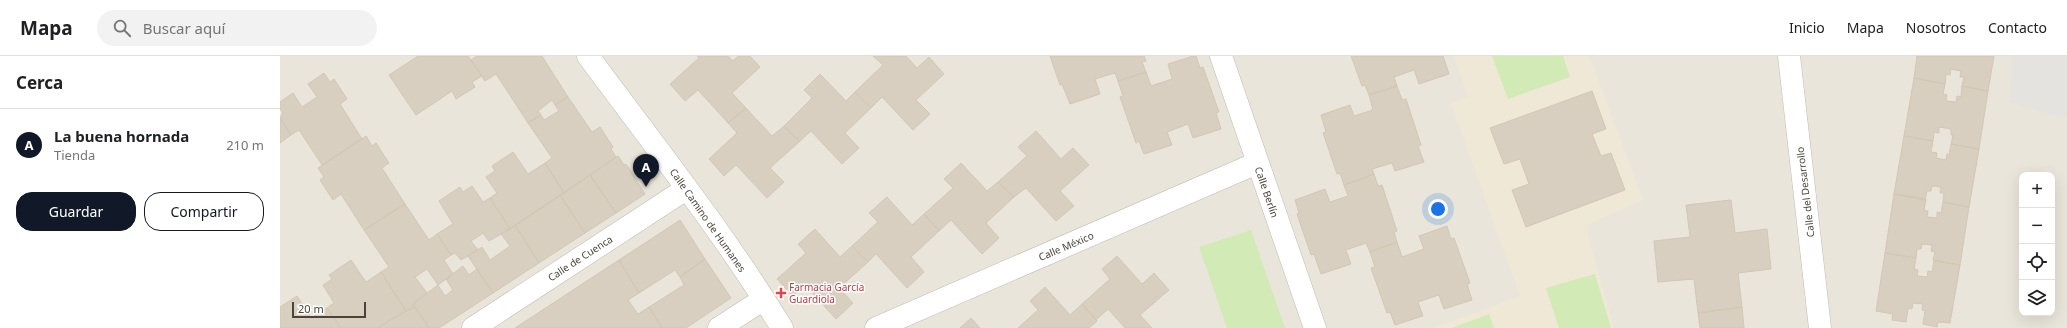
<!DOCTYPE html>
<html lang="es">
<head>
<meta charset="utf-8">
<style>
  :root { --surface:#fff; --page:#f2f2f2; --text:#202124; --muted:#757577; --line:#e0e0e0; --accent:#111827 }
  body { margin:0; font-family:"Noto Sans",sans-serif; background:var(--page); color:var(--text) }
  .controls { position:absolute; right:12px; bottom:12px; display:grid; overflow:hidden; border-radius:8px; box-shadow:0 4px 16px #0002 }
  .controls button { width:36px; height:36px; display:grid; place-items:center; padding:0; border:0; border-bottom:1px solid var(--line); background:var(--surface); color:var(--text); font:20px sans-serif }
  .scale { position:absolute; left:12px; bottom:10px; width:74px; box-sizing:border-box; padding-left:4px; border:2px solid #4b4439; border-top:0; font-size:11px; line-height:14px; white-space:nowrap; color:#4b4439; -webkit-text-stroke:3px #fff; paint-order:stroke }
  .you { position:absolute; left:1158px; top:153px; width:14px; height:14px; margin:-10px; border:3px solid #fff; border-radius:50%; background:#1a73e8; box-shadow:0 0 0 6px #1a73e833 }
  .badge { display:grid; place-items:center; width:26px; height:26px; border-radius:50%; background:var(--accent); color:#fff; font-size:13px; font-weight:700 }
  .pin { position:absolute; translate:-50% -33px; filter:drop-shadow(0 1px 2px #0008) }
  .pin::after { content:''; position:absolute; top:21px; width:14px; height:12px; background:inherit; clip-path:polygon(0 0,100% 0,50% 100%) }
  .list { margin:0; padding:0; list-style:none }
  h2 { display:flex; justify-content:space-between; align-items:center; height:52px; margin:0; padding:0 16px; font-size:17px }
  h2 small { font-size:13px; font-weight:400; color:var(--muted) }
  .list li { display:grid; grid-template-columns:26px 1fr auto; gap:12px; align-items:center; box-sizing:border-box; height:72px; padding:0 16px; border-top:1px solid var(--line) }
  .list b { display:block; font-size:15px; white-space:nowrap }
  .list p { margin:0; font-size:13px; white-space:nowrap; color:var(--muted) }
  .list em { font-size:13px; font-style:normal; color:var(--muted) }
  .actions { display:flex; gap:8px; padding:12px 16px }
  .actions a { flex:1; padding:9px 0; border:1px solid var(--accent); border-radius:16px; text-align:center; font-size:14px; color:var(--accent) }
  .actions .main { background:var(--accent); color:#fff }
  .icon { flex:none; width:22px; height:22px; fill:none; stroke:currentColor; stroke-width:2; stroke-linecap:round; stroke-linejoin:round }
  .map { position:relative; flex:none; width:1787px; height:272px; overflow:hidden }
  header { display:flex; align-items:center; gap:24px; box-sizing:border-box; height:56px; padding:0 20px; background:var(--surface); border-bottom:1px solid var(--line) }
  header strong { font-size:19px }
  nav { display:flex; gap:22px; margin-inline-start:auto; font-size:14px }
  .search { width:280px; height:36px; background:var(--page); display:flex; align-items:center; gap:10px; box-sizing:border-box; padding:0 14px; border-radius:22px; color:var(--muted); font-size:15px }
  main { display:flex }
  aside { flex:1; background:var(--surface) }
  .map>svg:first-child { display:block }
  .residential { fill:#eae5da; fill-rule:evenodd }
  .education { fill:#efe8d6 }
  .green { fill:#d2eab5 }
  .parking { fill:#e5e3e0 }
  .building { fill:#d8cfc1; stroke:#d3c7b4 }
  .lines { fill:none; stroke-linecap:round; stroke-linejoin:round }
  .minor-casing { stroke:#c2bbae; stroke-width:23 }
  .minor { stroke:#fff; stroke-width:22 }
  .health-dot { fill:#e0444e; stroke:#fff; stroke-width:1.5 }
  .labels { text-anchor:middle; stroke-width:3; stroke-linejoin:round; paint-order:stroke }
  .street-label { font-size:10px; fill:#4b4439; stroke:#fff }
  .health-label { font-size:10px; fill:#be3a42; stroke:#fff; text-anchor:start }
</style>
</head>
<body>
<header>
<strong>Mapa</strong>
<div class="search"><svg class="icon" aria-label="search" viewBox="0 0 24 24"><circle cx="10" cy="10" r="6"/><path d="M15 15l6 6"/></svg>Buscar aquí</div>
<nav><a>Inicio</a><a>Mapa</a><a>Nosotros</a><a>Contacto</a></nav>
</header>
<main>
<aside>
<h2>Cerca<small></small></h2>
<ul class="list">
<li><span class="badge">A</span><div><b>La buena hornada</b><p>Tienda</p></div><em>210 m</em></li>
</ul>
<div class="actions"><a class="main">Guardar</a><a>Compartir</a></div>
</aside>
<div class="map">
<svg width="1787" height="272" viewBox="0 0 1787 272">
  <rect width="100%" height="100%" fill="#f6f3ec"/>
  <!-- residential -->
  <path class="residential" d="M 0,0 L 1787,0 L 1787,272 L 0,272 ZM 1742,119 L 1772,119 L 1772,257 L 1742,257 Z"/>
  <!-- education -->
  <path class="education" d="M 1174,0 L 1309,0 L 1363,144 L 1305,170 L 1334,272 L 1154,272 L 1240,240 L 1171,47 L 1188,40 Z"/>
  <!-- green -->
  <path class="green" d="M 1212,0 L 1283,0 L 1290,21 L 1228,43 Z
    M 971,174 L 1005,272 L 947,272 L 919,191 Z
    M 1315,218 L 1331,272 L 1279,272 L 1266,232 Z
    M 1209,258 L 1214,272 L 1172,272 Z"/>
  <!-- parking -->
  <path class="parking" d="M 1733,0 L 1787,0 L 1787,61 L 1768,58 L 1730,46 Z"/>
  <!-- building -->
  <path class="building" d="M 138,0 L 188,0 L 202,20 L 192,26 L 195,31 L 176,43 L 172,35 L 136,59 L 109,19 Z
    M 197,0 L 262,0 L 288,41 L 275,49 L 272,44 L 258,55 L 261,59 L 248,67 L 216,18 L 205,25 L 191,4 Z
    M 417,0 L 448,0 L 453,5 L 458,0 L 470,0 L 480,11 L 452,37 L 466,52 L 448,67 L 418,34 L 405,45 L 390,28 L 419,2 Z
    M 593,0 L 626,0 L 637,12 L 649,1 L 664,18 L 636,44 L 650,58 L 633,74 L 602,41 L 591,52 L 575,36 L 603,9 Z
    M 770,0 L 864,0 L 866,5 L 862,6 L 866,16 L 838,25 L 835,17 L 815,23 L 820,38 L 790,48 L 782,28 L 780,29 Z
    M 913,0 L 916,0 L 920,12 L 923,11 L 939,56 L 936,57 L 941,73 L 913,82 L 908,68 L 887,76 L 892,89 L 864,98 L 859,85 L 856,87 L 840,41 L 843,40 L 838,25 L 866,16 L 871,30 L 892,23 L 888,8 Z
    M 1071,0 L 1163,0 L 1169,18 L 1139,28 L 1134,14 L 1114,21 L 1117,30 L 1089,39 L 1085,29 L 1082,30 Z
    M 1637,0 L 1714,0 L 1708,35 L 1682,30 L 1684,21 L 1680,21 L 1681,15 L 1671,13 L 1670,19 L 1666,18 L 1665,28 L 1634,22 Z
    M 44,17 L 50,26 L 54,23 L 67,43 L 60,48 L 82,83 L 42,109 L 19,74 L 11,79 L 0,62 L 3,57 L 0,53 L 0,46 L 13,37 L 22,51 L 37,41 L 28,28 Z
    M 540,18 L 566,45 L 575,36 L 591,52 L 565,77 L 579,92 L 562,108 L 531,75 L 519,86 L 504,70 L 532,42 L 524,34 Z
    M 1634,22 L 1665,28 L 1663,38 L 1667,39 L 1666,45 L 1676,46 L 1677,40 L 1681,41 L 1682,30 L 1708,35 L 1699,93 L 1671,88 L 1673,79 L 1671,79 L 1671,73 L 1659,71 L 1659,77 L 1654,76 L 1653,85 L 1624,80 Z
    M 1117,30 L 1122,44 L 1126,43 L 1141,89 L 1138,90 L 1144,106 L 1115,115 L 1112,107 L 1092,113 L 1094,118 L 1064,129 L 1060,117 L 1057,118 L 1043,77 L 1046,76 L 1041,59 L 1070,49 L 1074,60 L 1093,54 L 1089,39 Z
    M 1312,35 L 1326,73 L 1312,78 L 1321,100 L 1331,97 L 1345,134 L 1246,171 L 1232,134 L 1249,128 L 1240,103 L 1224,108 L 1210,72 Z
    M 288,41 L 312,76 L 320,71 L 333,91 L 331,93 L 336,101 L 284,137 L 265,107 L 272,102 L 248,67 L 261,59 L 264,64 L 279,55 L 275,49 Z
    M 466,52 L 492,80 L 504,70 L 519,86 L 490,112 L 504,126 L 487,142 L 456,109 L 444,120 L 429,103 L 457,77 L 448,67 Z
    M 0,62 L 11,79 L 0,87 Z
    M 756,75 L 781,103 L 793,92 L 809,109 L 780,135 L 794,150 L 776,165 L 746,132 L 734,141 L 718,126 L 747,100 L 738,91 Z
    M 86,80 L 92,90 L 96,87 L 109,107 L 102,112 L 125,148 L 84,174 L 61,138 L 53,144 L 40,124 L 44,121 L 38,112 Z
    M 1624,80 L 1653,85 L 1651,96 L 1657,97 L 1656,102 L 1666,104 L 1667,98 L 1669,99 L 1671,88 L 1699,93 L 1689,151 L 1663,146 L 1664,137 L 1660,137 L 1661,131 L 1652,130 L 1651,135 L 1647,135 L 1645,144 L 1614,138 Z
    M 233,96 L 248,118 L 265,107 L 284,137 L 230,173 L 210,142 L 217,137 L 206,121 L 215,115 L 212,110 Z
    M 338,100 L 344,109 L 346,108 L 365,138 L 336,157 L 310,119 Z
    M 681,107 L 707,135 L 718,126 L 734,141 L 706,167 L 719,182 L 702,198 L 671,164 L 659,175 L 644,158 L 673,132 L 664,123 Z
    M 1094,118 L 1098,130 L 1102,129 L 1117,175 L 1114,176 L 1117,186 L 1090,196 L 1086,187 L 1066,194 L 1071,208 L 1041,218 L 1034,198 L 1031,199 L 1017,158 L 1019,157 L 1015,144 L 1045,133 L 1050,146 L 1068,140 L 1064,129 Z
    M 310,119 L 336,157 L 305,177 L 280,139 Z
    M 192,130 L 203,146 L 210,142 L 230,173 L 209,185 L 203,177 L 191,185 L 198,194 L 181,204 L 175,197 L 171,199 L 157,178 L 173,168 L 159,145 L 180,131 L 183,136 Z
    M 1614,138 L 1646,143 L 1644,154 L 1648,155 L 1647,161 L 1657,162 L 1657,156 L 1661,157 L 1663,146 L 1689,151 L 1680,209 L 1653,204 L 1655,196 L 1651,195 L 1652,189 L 1642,188 L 1641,193 L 1637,193 L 1636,202 L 1605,197 Z
    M 280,139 L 305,177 L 259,207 L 235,169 Z
    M 607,141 L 632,169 L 644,158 L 659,175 L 631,201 L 644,216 L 627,232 L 596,198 L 588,206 L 572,190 L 598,166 L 589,157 Z
    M 1451,144 L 1455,177 L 1487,173 L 1491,213 L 1458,217 L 1462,251 L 1418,257 L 1414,223 L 1378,226 L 1374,185 L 1410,181 L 1406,149 Z
    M 125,148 L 149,184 L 157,178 L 171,199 L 164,204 L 173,218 L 158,229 L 147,213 L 135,221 L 147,237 L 133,248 L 135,251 L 126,255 L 101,216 L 109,211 L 84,174 Z
    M 400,164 L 425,203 L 400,221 L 395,214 L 359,237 L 339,204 Z
    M 235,169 L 259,207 L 213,237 L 188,200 L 202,191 L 210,204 L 230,190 L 221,178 Z
    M 1167,170 L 1171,183 L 1174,182 L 1190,227 L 1187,228 L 1192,244 L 1164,253 L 1159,239 L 1138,246 L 1143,260 L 1115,269 L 1110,256 L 1107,257 L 1091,212 L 1095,211 L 1090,196 L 1117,186 L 1122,201 L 1144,193 L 1139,180 Z
    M 535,173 L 560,201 L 572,190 L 588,206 L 559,232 L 573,247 L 556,263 L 525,229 L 513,240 L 497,223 L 526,197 L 518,188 Z
    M 1605,197 L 1636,202 L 1634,213 L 1638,214 L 1637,220 L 1647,221 L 1648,215 L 1652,216 L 1654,205 L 1680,209 L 1670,267 L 1658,266 L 1657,271 L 1643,268 L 1645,255 L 1642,254 L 1643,248 L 1633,247 L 1632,253 L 1628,252 L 1626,266 L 1612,264 L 1613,258 L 1596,255 Z
    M 837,200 L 862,228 L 874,217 L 889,234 L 860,259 L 872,272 L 845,272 L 828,253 L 816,264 L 802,248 L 830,223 L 822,213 Z
    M 425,203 L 451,242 L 406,272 L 382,272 L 369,251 L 404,229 L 400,221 Z
    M 71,204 L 86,226 L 101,216 L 126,255 L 97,272 L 61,272 L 47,252 L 54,247 L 43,229 L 52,223 L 49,219 Z
    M 339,204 L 359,237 L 348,244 L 358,258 L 369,251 L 382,272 L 235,272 Z
    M 183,210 L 189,219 L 197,213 L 213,237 L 159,272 L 149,272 L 133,248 L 158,229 L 165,240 L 173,234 L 166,223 Z
    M 765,231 L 790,259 L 802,248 L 817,265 L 809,272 L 738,272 L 758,254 L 750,245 Z
    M 17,240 L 31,262 L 47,252 L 61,272 L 0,272 L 0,251 Z
    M 135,251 L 149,272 L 97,272 L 126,255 Z
    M 1462,251 L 1464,272 L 1420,272 L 1418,257 Z
    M 691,262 L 700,272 L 680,272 Z"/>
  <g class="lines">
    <defs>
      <path id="minor" d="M 308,0 C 374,89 444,177 502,272
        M 941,0 L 1035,272
        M 1509,0 L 1540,272
        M 193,272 L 406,133
        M 439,272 L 484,243
        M 596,272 L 977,107"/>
    </defs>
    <!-- minor casing -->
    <use href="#minor" class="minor-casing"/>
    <!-- minor -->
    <use href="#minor" class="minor"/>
  </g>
  <!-- markers -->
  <path class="health-dot" d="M499 231h4v4h4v4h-4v4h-4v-4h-4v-4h4z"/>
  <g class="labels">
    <!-- street labels -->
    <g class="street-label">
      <text transform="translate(987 136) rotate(71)" y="4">Calle Berlín</text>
      <text transform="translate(1525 136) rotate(-97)" y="4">Calle del Desarrollo</text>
      <text transform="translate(428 164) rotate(55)" y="4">Calle Camino de Humanes</text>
      <text transform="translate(786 190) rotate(-23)" y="4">Calle México</text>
      <text transform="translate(300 202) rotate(-33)" y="4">Calle de Cuenca</text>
    </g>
    <!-- health labels -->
    <g class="health-label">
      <text x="509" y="235">Farmacia García<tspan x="509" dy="12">Guardiola</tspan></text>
    </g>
  </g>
</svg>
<div class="controls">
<button>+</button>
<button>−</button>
<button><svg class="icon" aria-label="locate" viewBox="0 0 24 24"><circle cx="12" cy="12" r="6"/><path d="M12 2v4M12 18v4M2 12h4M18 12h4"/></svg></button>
<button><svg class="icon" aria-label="layers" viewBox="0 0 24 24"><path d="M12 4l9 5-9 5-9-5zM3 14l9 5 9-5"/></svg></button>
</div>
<div class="scale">20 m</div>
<div class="you"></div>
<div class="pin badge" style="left:366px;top:131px">A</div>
</div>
</main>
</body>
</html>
